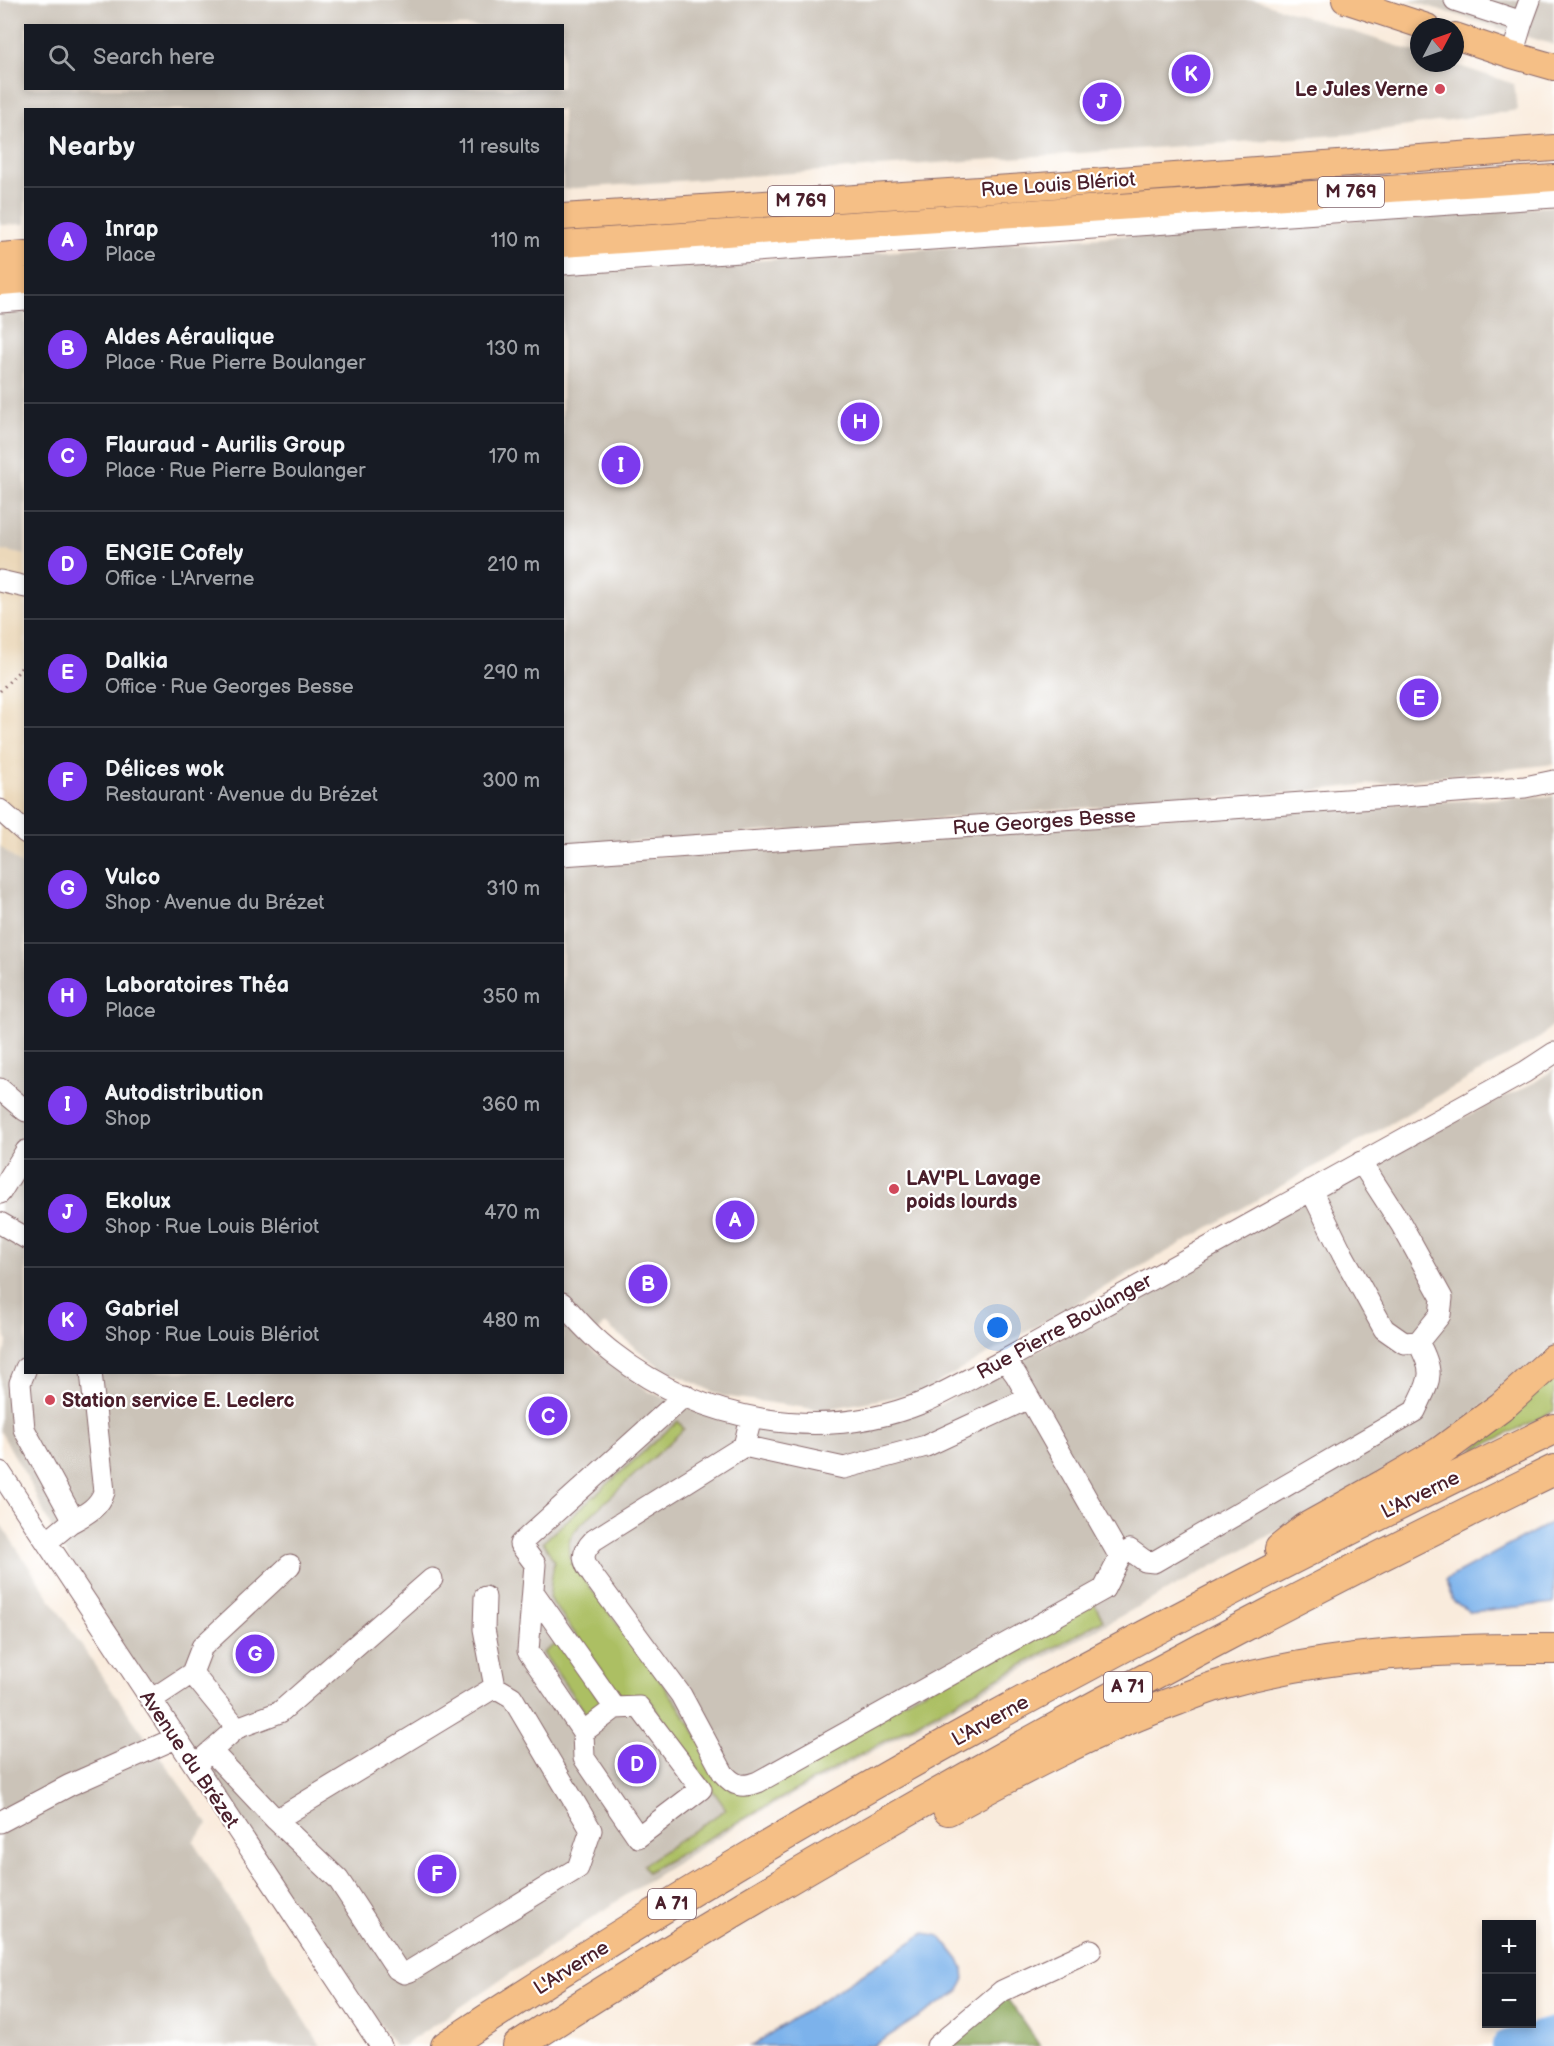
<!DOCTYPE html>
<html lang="en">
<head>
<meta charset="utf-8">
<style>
  :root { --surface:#171b24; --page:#242831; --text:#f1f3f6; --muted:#9ea1a6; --line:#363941; --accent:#7c3aed }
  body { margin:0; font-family:"Balsamiq Sans",sans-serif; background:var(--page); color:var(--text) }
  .controls { position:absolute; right:18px; bottom:18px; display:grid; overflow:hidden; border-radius:0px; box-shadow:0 3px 9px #0003 }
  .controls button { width:54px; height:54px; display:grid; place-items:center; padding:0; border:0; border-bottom:2px solid var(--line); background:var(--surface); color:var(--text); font:30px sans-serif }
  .compass { position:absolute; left:1410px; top:18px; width:54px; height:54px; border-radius:50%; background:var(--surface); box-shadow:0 3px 9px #0003; rotate:49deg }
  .you { position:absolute; left:998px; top:1328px; width:21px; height:21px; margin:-15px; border:4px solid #fff; border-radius:50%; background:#1a73e8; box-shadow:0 0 0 9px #1a73e833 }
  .badge { display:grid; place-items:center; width:39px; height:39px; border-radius:50%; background:var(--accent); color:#fff; font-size:20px; font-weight:700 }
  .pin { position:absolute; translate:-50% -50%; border:3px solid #fff; box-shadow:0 2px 6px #0006 }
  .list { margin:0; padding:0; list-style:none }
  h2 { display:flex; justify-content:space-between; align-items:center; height:78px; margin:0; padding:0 24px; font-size:26px }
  h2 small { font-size:20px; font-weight:400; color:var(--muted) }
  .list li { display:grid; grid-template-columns:39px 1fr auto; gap:18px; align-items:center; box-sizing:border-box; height:108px; padding:0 24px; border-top:2px solid var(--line) }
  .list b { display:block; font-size:22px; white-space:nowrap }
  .list p { margin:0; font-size:20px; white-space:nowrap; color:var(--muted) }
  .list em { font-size:20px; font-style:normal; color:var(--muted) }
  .icon { flex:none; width:33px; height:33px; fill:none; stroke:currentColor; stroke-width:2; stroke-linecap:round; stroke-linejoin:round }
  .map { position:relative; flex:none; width:1554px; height:2046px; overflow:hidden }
  .search { position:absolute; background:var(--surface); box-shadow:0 3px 9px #0003; left:24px; top:24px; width:540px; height:66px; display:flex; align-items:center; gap:15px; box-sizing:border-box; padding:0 21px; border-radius:0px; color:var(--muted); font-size:22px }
  .panel { position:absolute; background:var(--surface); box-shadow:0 3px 9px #0003; left:24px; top:108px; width:540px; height:1266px; border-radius:0px }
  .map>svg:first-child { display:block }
  .built { fill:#ebd8ba }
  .industrial { fill:#cbc3b8; fill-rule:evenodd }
  .green { fill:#acbf63; stroke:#7b6f47; stroke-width:1.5 }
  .forest { fill:#89a659; stroke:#6a6242; stroke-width:1.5 }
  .water { fill:#7cb2eb; stroke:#63688b; stroke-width:1.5 }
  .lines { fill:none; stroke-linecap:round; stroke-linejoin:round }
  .river { stroke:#7cb2eb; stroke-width:32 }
  .minor-casing { stroke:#876669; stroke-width:23 }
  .major-casing { stroke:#876669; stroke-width:28 }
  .highway-casing { stroke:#876669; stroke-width:32 }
  .path { stroke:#876669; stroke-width:3; stroke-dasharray:1.5 4.5; stroke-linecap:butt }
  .minor { stroke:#fff; stroke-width:21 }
  .major { stroke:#f5bf86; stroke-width:26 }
  .highway { stroke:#f5bf86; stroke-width:30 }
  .poi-dot { fill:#d1495b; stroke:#fff; stroke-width:2 }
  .labels { text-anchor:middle; stroke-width:4.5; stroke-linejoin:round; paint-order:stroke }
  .shield { fill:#fff; stroke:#80626b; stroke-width:1.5 }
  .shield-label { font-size:18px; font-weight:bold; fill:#4a1f2b }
  .poi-label { font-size:20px; font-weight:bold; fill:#4a1f2b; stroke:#fff; text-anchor:start }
  .street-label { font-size:20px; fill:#4a1f2b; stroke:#fff }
</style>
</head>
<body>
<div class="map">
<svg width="1554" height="2046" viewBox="0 0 1554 2046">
  <rect width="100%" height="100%" fill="#fff"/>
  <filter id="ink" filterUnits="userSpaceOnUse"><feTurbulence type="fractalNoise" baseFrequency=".0167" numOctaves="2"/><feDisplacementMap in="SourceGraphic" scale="12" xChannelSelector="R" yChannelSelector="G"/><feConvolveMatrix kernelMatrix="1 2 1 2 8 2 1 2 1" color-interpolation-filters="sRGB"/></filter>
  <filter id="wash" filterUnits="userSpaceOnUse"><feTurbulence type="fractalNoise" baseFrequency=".008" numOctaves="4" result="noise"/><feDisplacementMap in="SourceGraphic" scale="24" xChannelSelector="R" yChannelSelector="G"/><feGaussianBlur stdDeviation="1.35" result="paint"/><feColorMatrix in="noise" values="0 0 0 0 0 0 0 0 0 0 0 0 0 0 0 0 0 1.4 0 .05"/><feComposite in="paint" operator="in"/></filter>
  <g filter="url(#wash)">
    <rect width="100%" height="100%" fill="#f9ebdc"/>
    <!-- built -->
    <path class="built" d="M 0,550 L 25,555 L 25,868 L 0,846 Z"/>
    <!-- industrial -->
    <path class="industrial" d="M 0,0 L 1255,0 L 1419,53 L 1419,63 L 1450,63 L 1514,84 L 1518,110 L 1354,134 L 563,189 L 562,110 L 26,110 L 25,224 L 0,225 ZM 26,26 L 562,26 L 562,88 L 26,88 Z
      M 1408,0 L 1554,0 L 1554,45 L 1548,43 Z
      M 1554,206 L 1554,764 L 1308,791 L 563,847 L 562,274 Z
      M 25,310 L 25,555 L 0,550 L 0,312 Z
      M 1554,796 L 1554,1023 L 1541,1037 L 922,1392 L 821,1410 L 722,1396 L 660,1367 L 605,1324 L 587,1346 L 650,1392 L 721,1419 L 930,1410 L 1376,1161 L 1535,1082 L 1554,1069 L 1554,1347 L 1461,1424 L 1332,1501 L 743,1822 L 644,1883 L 403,2046 L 395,2046 L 176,1738 L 53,1532 L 29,1481 L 0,1431 L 0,1368 L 7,1343 L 0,1304 L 0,846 L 25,868 L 26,1372 L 562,1372 L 563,864 L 1199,814 Z
      M 0,1523 L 101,1675 L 208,1824 L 193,1841 L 321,2046 L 0,2046 Z"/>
    <!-- green -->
    <path class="green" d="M 1554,1376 L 1554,1411 L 1469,1453 L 1552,1378 Z
      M 678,1421 L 684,1429 L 578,1527 C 568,1539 566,1547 571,1562 L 676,1702 L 732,1790 L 1094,1603 L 1103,1620 L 647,1872 L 643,1865 L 726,1809 L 649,1699 L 620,1695 L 549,1598 L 554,1561 L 543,1542 Z
      M 558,1642 L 603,1704 L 587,1715 L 543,1653 Z"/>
    <!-- forest -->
    <path class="forest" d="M 1002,1991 L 1040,2046 L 937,2046 Z"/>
    <!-- water -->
    <path class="water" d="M 1554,1521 L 1554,1603 L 1470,1612 L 1453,1601 L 1445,1580 Z
      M 925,1933 L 940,1936 L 959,1960 L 963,1969 L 964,1981 L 958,1992 L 873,2046 L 751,2046 Z"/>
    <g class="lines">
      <!-- river -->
      <path class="river" d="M 1508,2046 L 1554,2033"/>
    </g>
  </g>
  <g filter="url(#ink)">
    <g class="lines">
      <defs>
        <path id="minor" d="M 1455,0 L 1522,22 L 1512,55
          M 1522,22 L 1530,0
          M 562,264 L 1554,197
          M 0,302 L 26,300
          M 0,581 L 26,587
          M 0,810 L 26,833
          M 562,855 L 1403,796 L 1525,787 L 1554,781
          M 0,1089 L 26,1111
          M 1311,1190 L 1343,1255 L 1384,1329 L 1404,1343 L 1418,1342 L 1440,1315 L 1442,1298 L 1401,1224 L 1361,1162
          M 0,1193 L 26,1151
          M 0,1223 L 26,1238
          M 562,1303 C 578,1321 594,1339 614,1354 C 701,1422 821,1444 924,1402 C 951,1390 978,1374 1005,1360 L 1525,1072 L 1554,1053
          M 1005,1360 L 1016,1375 L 1120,1557
          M 26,1368 L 20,1383 L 24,1429 L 71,1515 L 70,1523 L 47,1542
          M 751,1418 L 744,1446 L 594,1540 C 580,1554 582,1560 593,1576 L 681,1695 L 723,1773 C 734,1786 742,1788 758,1782 L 1104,1589 L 1120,1557 L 1130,1550 L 1145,1561 L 1154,1562 L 1415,1411 C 1430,1379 1436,1375 1418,1342
          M 744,1446 L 844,1468 L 926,1446 L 1029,1398
          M 0,1472 L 381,2046
          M 70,1523 C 84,1515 99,1508 104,1492 L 91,1372
          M 534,1593 L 615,1708 L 583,1732 L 528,1651 L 535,1564 L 520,1544 L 685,1395
          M 192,1673 L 202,1647 L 290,1565
          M 151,1700 L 192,1673 L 237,1728 L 201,1760
          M 237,1728 L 280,1712 L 432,1579
          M 583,1732 L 584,1758 L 638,1837 L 701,1789 L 639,1707 L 615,1708
          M 211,1751 L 276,1820 L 495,1687 L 484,1629 L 485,1597
          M 276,1820 L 338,1879 L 397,1969 L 404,1973 L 410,1971 L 578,1868 L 591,1830 L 512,1697 L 495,1687
          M 0,1822 L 70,1785 L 176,1738
          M 937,2046 L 1002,1991 L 1091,1950"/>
        <path id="major" d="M 1345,0 L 1427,27
          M 1455,36 L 1512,55 L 1554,67
          M 562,217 L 1039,186 L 1554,148
          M 562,244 L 1554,178
          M 0,256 L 26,254
          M 0,282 L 26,280"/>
        <path id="highway" d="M 1280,1549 L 1306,1528 L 1385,1484 L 1440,1452 L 1501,1407 L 1554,1359
          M 948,1810 C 1023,1769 1098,1729 1178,1700 C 1193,1694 1209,1688 1225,1683 C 1332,1653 1443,1648 1554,1649
          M 446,2046 C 799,1813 1174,1613 1554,1429
          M 518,2046 C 634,1970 754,1899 874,1830 C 1096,1702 1323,1582 1554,1470"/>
      </defs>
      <!-- minor casing -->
      <use href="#minor" class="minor-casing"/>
      <!-- major casing -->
      <use href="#major" class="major-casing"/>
      <!-- highway casing -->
      <use href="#highway" class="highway-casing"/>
      <!-- path -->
      <path class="path" d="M 0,691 L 20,670 L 26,658"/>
      <!-- minor -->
      <use href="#minor" class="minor"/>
      <!-- major -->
      <use href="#major" class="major"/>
      <!-- highway -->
      <use href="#highway" class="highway"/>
    </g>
  </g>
  <!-- markers -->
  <g class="poi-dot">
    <circle cx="1440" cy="89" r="6"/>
    <circle cx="894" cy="1189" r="6"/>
    <circle cx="50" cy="1400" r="6"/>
  </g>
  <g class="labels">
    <!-- shield labels -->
    <g class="shield">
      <rect x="1318" y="177" width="66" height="30" rx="4.5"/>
      <rect x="768" y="186" width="66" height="30" rx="4.5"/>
      <rect x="1104" y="1672" width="48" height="30" rx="4.5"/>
      <rect x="648" y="1889" width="48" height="30" rx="4.5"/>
    </g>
    <g class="shield-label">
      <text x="1351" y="198">M 769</text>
      <text x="801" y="207">M 769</text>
      <text x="1128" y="1693">A 71</text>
      <text x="672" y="1910">A 71</text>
    </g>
    <!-- poi labels -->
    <g class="poi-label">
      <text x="1428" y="96" text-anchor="end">Le Jules Verne</text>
      <text x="906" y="1185">LAV'PL Lavage<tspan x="906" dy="23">poids lourds</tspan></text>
      <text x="62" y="1407">Station service E. Leclerc</text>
    </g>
    <!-- street labels -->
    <g class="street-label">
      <text transform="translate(1058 184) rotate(-4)" y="7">Rue Louis Blériot</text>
      <text transform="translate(1044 821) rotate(-4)" y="7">Rue Georges Besse</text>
      <text transform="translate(1064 1326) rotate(-29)" y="7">Rue Pierre Boulanger</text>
      <text transform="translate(1420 1494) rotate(-26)" y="7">L'Arverne</text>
      <text transform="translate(990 1720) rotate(-29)" y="7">L'Arverne</text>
      <text transform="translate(190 1759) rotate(56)" y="7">Avenue du Brézet</text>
      <text transform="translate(571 1967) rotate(-32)" y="7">L'Arverne</text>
    </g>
  </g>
</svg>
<div class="controls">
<button>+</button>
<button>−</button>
</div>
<svg class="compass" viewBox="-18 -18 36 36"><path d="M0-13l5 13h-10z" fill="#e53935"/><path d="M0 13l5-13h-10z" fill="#9ea1a6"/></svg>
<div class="you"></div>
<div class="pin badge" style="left:735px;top:1220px">A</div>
<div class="pin badge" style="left:648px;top:1284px">B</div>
<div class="pin badge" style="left:548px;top:1416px">C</div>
<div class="pin badge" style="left:637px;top:1764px">D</div>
<div class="pin badge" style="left:1419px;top:698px">E</div>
<div class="pin badge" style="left:437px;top:1874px">F</div>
<div class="pin badge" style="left:255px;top:1654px">G</div>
<div class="pin badge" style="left:860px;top:422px">H</div>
<div class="pin badge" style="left:621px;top:465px">I</div>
<div class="pin badge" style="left:1102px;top:102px">J</div>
<div class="pin badge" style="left:1191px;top:74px">K</div>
<div class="search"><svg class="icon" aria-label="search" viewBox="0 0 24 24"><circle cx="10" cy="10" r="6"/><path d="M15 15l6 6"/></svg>Search here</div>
<section class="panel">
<h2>Nearby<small>11 results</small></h2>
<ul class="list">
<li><span class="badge">A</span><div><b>Inrap</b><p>Place</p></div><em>110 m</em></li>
<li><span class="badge">B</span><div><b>Aldes Aéraulique</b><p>Place · Rue Pierre Boulanger</p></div><em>130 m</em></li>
<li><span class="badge">C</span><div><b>Flauraud - Aurilis Group</b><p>Place · Rue Pierre Boulanger</p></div><em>170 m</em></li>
<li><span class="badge">D</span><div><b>ENGIE Cofely</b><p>Office · L'Arverne</p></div><em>210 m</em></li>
<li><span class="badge">E</span><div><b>Dalkia</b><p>Office · Rue Georges Besse</p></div><em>290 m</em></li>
<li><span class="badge">F</span><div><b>Délices wok</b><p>Restaurant · Avenue du Brézet</p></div><em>300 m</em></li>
<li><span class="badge">G</span><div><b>Vulco</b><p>Shop · Avenue du Brézet</p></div><em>310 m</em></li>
<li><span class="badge">H</span><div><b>Laboratoires Théa</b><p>Place</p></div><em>350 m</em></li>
<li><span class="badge">I</span><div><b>Autodistribution</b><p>Shop</p></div><em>360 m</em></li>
<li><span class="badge">J</span><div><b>Ekolux</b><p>Shop · Rue Louis Blériot</p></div><em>470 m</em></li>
<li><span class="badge">K</span><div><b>Gabriel</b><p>Shop · Rue Louis Blériot</p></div><em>480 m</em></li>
</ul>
</section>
</div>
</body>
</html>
